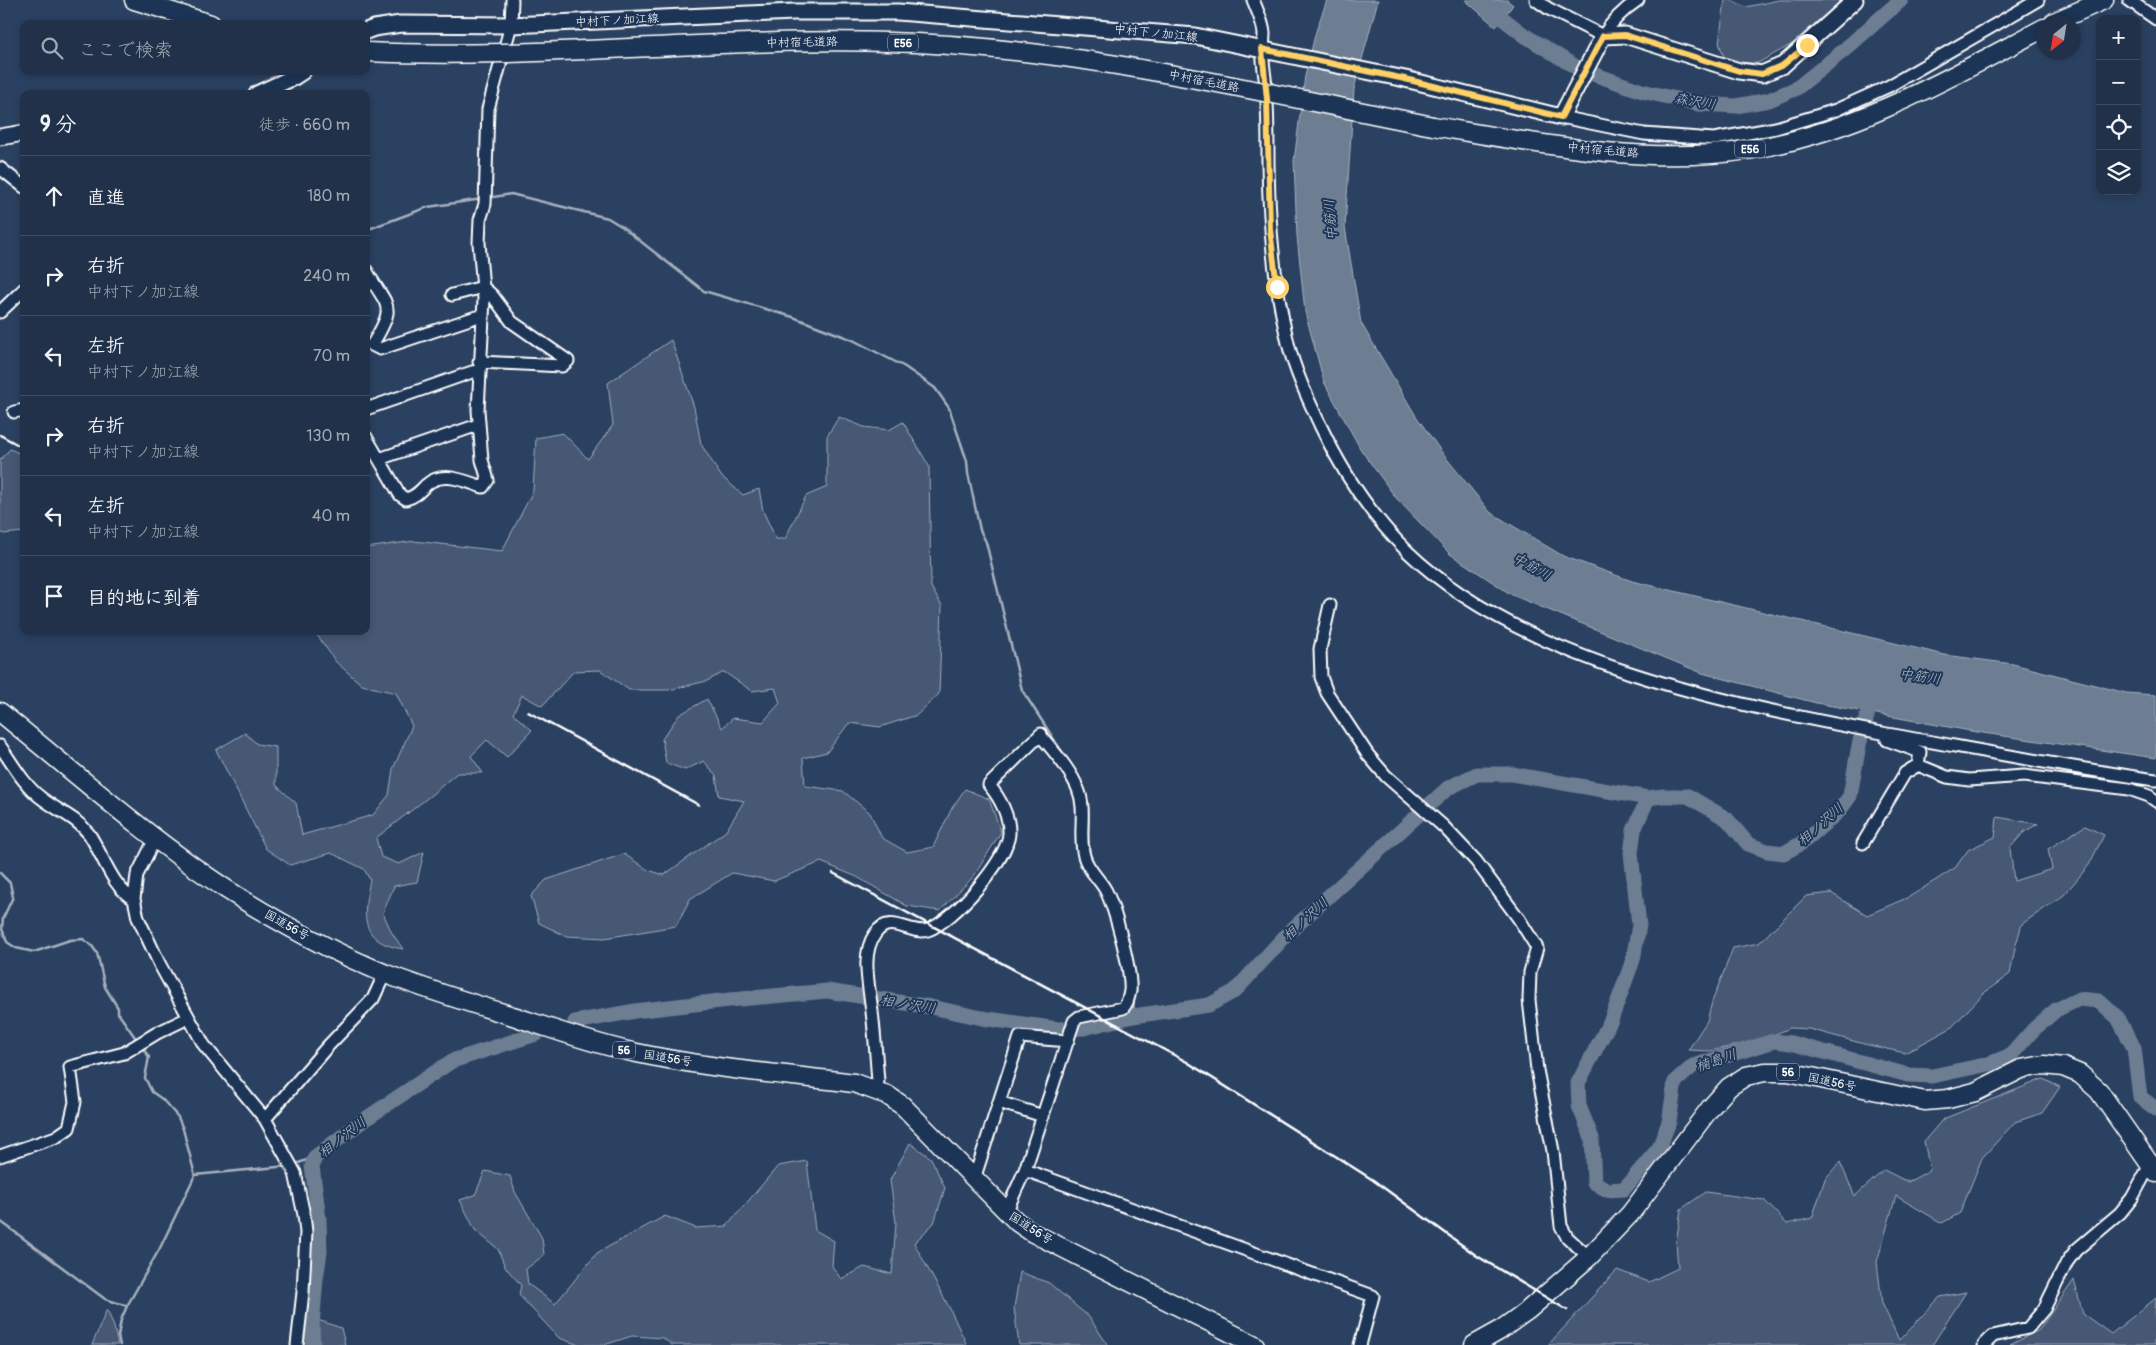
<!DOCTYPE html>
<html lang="ja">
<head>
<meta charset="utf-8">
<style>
  :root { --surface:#203149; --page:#283950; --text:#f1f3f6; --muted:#a2a9b4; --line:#3d4c61 }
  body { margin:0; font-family:Pangolin,"Klee One",sans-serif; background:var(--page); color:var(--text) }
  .controls { position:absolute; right:15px; top:15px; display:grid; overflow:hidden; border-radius:10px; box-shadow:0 2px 8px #0003 }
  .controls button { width:45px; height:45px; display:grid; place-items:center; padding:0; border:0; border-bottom:1px solid var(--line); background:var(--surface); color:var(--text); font:25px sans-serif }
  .compass { position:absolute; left:2036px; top:15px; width:45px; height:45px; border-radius:50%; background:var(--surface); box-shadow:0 2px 8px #0003; rotate:210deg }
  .stop { position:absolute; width:15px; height:15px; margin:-11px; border:4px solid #ffd166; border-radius:50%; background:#fff }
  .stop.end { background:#ffd166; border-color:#fff; box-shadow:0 1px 5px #0008 }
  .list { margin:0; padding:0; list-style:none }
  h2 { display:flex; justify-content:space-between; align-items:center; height:65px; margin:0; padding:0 20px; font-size:21px }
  h2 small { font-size:16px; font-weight:400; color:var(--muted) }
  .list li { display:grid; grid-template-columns:32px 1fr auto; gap:15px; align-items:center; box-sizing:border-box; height:80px; padding:0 20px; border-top:1px solid var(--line) }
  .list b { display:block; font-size:19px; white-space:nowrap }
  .list p { margin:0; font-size:16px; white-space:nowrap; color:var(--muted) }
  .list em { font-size:16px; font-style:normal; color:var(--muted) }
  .icon { flex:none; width:28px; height:28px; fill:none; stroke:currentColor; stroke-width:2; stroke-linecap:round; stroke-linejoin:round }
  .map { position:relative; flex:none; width:2156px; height:1345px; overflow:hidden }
  .search { position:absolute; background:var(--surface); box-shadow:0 2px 8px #0003; left:20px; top:20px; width:350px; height:55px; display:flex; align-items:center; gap:12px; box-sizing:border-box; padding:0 18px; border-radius:10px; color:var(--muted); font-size:19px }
  .panel { position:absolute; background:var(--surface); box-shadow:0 2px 8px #0003; left:20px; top:90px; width:350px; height:545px; border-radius:10px }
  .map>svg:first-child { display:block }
  .green { fill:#465975; stroke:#a2acba }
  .water { fill:#6d7d92; stroke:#a7b1be }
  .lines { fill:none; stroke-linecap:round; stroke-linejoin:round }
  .stream { stroke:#a7b1be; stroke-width:2.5 }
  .river { stroke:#6d7d92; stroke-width:15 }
  .minor-casing { stroke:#fff; stroke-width:15 }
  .major-casing { stroke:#fff; stroke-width:19 }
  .highway-casing { stroke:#fff; stroke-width:21 }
  .minor { stroke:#1d3557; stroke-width:11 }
  .major { stroke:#1d3557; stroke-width:15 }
  .highway { stroke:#1d3557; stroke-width:18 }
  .rail { stroke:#fff; stroke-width:2.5 }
  .highway-bridge-casing { stroke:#fff; stroke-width:21; stroke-linecap:butt }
  .highway-bridge { stroke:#1d3557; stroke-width:18 }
  .route { stroke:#ffd166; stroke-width:6 }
  .labels { text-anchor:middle; stroke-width:4; stroke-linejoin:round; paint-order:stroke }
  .shield { fill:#1d3557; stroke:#bbc2cd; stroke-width:1 }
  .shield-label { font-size:11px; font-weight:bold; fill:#fff }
  .street-label { font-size:12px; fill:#fff; stroke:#1d3557 }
  .water-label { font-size:14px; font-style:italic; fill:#b6bec8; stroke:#1d3557 }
</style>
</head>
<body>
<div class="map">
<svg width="2156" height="1345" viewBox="0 0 2156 1345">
  <rect width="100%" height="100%" fill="#2a4161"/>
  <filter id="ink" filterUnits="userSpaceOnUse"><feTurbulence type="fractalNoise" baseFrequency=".02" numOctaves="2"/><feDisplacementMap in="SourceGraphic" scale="10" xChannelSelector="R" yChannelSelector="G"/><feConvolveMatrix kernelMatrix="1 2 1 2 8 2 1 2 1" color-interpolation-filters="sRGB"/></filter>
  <g filter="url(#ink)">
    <!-- green -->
    <path class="green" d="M 1725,0 L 1731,0 L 1746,7 L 1779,0 L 1842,0 L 1792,44 L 1758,63 L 1726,62 L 1719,43 Z
      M 671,340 L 694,407 L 701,444 L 721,476 L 743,495 L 759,489 L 763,511 L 776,539 L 785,539 L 806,496 L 827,487 L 827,436 L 839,417 L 864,427 L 889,430 L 903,422 L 929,466 L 931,587 L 942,606 L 939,694 L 917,715 L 880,727 L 849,723 L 827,752 L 803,758 L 805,786 L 843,791 L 870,813 L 882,838 L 907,852 L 933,847 L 952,808 L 965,789 L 989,799 L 1001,832 L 974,876 L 940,911 L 907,906 L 857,877 L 821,862 L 774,881 L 732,873 L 690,899 L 676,926 L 605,938 L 566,936 L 539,923 L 531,896 L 546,880 L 624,854 L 648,870 L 664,875 L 726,831 L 744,801 L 719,796 L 716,776 L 704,761 L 685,770 L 666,763 L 662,739 L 679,715 L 707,699 L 722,728 L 733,718 L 763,722 L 780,703 L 775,688 L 752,691 L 724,672 L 707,681 L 669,690 L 629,690 L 600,670 L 574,671 L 542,706 L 522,695 L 513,714 L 532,730 L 507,757 L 487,740 L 471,756 L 483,773 L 457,773 L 430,796 L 376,838 L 381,857 L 399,864 L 424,852 L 417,882 L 394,886 L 383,913 L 392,933 L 403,949 C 360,942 362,917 370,880 L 364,869 L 331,853 L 290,865 L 266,849 L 216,750 L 245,733 L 257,744 L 276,747 L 276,785 L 296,803 L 302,835 L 373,815 L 389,795 L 393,769 L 412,726 L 396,693 L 362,685 L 336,662 L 317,635 L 305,631 L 366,631 L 366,548 L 414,541 L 502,551 L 533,491 L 536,438 L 563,433 L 588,459 L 613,425 L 608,383 Z
      M 10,449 L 21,454 L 24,452 L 24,532 L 3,534 L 0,529 L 0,460 Z
      M 1997,817 L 2038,824 L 2024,832 L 2010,848 L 2014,881 L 2052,869 L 2048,849 L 2085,826 L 2104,835 L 2089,865 L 2064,895 L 2022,924 L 2015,948 L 2010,974 L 1984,993 L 1951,1028 L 1905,1053 L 1864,1044 L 1809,1029 L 1790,1028 L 1761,1040 L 1710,1051 L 1688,1050 L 1707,1021 L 1712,1002 L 1733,948 L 1759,943 L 1806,896 L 1831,893 L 1867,915 L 1909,897 L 1955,868 L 1968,850 L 1995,837 Z
      M 2043,1079 L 2060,1087 L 2042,1113 L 2015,1122 L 1982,1158 L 1960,1213 L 1942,1223 L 1896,1196 L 1877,1262 L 1882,1303 L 1899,1340 L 1940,1297 L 1966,1292 L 1932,1345 L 1548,1345 L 1617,1270 L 1649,1282 L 1678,1268 L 1676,1243 L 1681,1209 L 1706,1192 L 1764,1200 L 1787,1224 L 1812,1218 L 1825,1179 L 1840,1162 L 1855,1196 L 1884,1170 L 1908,1182 L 1930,1170 L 1924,1141 L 1943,1119 Z
      M 910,1143 L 931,1158 L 945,1188 L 934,1223 L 914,1243 L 949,1307 L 967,1345 L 672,1345 L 663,1338 L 632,1336 L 604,1345 L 579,1345 L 559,1338 L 519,1295 L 521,1285 L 505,1267 L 498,1249 L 475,1230 L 460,1200 L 475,1195 L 485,1171 L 510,1176 L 515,1192 L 542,1238 L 544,1255 L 526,1269 L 528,1284 L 555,1304 L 597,1253 L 665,1216 L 696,1228 L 727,1226 L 778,1166 L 807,1161 L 815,1230 L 834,1241 L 832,1266 L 841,1279 L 864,1267 L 892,1274 L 896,1223 L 890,1180 Z
      M 1020,1272 L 1049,1283 L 1089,1317 L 1108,1345 L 1019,1345 L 1014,1308 Z
      M 2074,1280 L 2083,1314 L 2111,1334 L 2156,1298 L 2154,1345 L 2010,1345 L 2039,1330 Z
      M 107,1309 L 114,1327 L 118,1345 L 92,1345 Z
      M 318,1320 L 341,1328 L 345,1345 L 316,1345 Z"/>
    <!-- water -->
    <path class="water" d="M 1327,0 L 1378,0 L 1354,89 L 1345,227 L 1361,323 L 1416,416 L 1443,454 L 1490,512 L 1563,556 L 1632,581 L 1945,655 L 2013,664 L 2126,693 L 2156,695 L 2156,758 L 1976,732 L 1816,703 L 1702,673 L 1512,595 L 1450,554 L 1396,498 L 1361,450 L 1324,382 L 1305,312 L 1297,236 L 1294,161 L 1305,76 L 1316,31 Z
      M 1465,0 L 1507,0 L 1513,5 L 1496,27 Z"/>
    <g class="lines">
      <!-- stream -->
      <path class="stream" d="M 488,198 L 511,194 L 608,218 L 621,226 L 704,291 L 793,317 L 853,340 L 905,367 L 935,388 L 949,408 L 967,461 L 968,473 L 980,530 L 986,542 L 1022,690 L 1066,758
        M 366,230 L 428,207 L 482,199
        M 1078,778 C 1097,807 1082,834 1092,862
        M 0,873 L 10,883 L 13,897 L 3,918 L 2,929 L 7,942 L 16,948 L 34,952 L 70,940 L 83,939 L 92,946 L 97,953 L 105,987 L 118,1008 L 118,1013 L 137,1040
        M 1133,1016 L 1134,998
        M 293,1165 L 315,1157
        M 195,1175 L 288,1166
        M 0,1221 L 105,1299 L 127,1306
        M 120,1345 L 118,1336 L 121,1320 L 127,1306 L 160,1248 L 195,1175 L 183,1129 L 178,1117 L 162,1099 L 152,1092 L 145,1078 L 149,1057 L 142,1047"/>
      <!-- river -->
      <path class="river" d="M 1479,0 L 1524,35 L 1579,69 L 1642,91 L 1698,104 L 1736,106 L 1769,100 L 1797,88 L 1843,51 L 1901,0
        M 1648,798 L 1634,830 L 1631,853 L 1639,925 L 1633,960 L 1611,1020 L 1578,1083 L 1579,1106 L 1592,1138 L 1594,1182 L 1607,1190 L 1624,1189 L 1659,1148 L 1669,1122 L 1675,1082 L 1693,1066 L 1774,1041 L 1791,1043 L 1908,1075 L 1932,1076 L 1989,1064 L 2011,1055 L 2034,1029 L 2056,1010 L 2079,999 L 2099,1001 L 2118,1018 L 2134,1048 L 2140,1097 L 2156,1109
        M 575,1022 L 635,1011 L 720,1001 L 827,991 L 931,1007 L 982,1018 L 1058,1029 L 1084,1028 L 1133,1016 L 1209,1005 L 1235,991 L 1288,933 L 1448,788 L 1477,774 L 1512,774 L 1648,798 L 1663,796 L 1688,796 L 1727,819 L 1748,844 L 1767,851 L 1784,853 L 1802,843 L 1839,811 L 1850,796 L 1859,745 L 1873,694
        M 313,1345 L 312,1326 L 316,1279 L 320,1252 L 319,1219 L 312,1166 L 315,1157 L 361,1122 L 452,1061 L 536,1034"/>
      <defs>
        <path id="minor" d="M 1253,0 C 1257,10 1263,22 1264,33 C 1264,42 1262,51 1263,60 C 1264,74 1267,88 1267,102 C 1268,123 1268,143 1268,164 C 1269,225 1274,285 1288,343 C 1295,372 1309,401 1321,427 C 1343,473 1372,517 1408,552 C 1524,663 1729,704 1882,733 C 1973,749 2064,767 2156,780
          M 1536,0 L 1549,9 L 1603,36 C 1612,21 1623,10 1638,0
          M 2129,0 L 2156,19
          M 1561,117 L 1644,134 L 1714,139 L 1776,128 L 1836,110 L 1889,86 L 2038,0
          M 0,168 L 24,187
          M 366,270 C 387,308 398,303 372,345 L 380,349 L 476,317 L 482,317
          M 452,295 L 483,287 L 492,295 L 512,322 L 568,361 L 562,366 L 479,362
          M 0,312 L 24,289
          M 366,409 L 472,372 L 479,371
          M 14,412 L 24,410
          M 366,437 L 400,495 L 406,499 C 415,497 420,491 426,485 C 442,470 464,481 483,487 L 488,480 L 482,460 L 478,410 L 484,299 L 479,243 L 480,220 L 485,204 L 488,109 L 511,25 L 512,0
          M 379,459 L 478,425
          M 1330,605 L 1320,649 L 1321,677 L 1327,693 L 1368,755 L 1386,776 L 1444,827 L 1476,861 L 1519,919 L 1537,948 L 1530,972 L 1529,1000 L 1537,1070 L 1553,1151 L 1561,1226 L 1567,1237 L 1589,1257
          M 0,746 C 12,763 24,785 40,797 C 56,810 76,817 89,834 C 102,853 113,889 134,899
          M 1918,765 L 1947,777 L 1969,780 L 2024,776 L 2129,789 L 2149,796 L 2156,801
          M 156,837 L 137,875 L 134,899 L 138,918 L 160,965 L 204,1045 L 265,1119 L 295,1173 L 304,1215 L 306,1232 L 303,1292 L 297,1345
          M 1863,843 L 1905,773 L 1918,765 L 1920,752 L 1887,740
          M 875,1089 L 878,1081 C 876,1058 875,1035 872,1012 C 870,989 860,955 875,934 C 890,912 911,936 928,930 C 953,921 1007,861 1009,834 C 1010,817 1000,798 989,785 L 1041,734
          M 999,1102 L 1043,1116
          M 265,1119 L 327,1047 L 373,999 L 385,973
          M 0,1156 L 56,1137 L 69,1128 L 75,1102 L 70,1067 L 124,1053 L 157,1033 L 188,1018
          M 1025,1170 L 1373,1296 L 1360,1345
          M 971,1177 L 976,1173 L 1020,1037 L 1068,1041
          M 1006,1212 L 1025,1170 L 1074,1021 L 1079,1017 L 1123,1008 C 1127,1004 1129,997 1130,991 C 1132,972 1115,909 1106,891 C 1100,879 1088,871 1084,856 C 1078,835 1087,810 1078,789 C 1070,769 1054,752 1041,736
          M 1984,1345 L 1993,1336 L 2028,1328 L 2044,1309 L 2067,1262 L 2076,1250 L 2120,1213 L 2132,1198 L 2150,1165 L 2155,1162"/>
        <path id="major" d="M 366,31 L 374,28 L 401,24 L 511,25 L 794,12 L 898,12 L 1195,36 L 1405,79 L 1561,117 L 1603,36 L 1625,35 L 1739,71 L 1762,74 L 1783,65 L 1855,0
          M 257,94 L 294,77 L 303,71
          M 0,137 L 24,133"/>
        <path id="highway" d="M 134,0 L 211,24
          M 2054,22 L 2104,0
          M 1433,126 C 1534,143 1647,166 1748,150 C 1855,133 1949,78 2044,28
          M 0,712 C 73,771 148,838 226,889 C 276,921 330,951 386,974 C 428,990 470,1003 513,1016 C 552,1029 591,1043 632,1052 C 705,1068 781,1074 854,1083 L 887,1095 L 903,1106 L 1017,1222 L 1033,1233 L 1255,1345
          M 1474,1345 L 1499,1331 L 1528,1310 L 1589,1257 L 1630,1214 L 1711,1107 L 1729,1087 L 1746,1076 L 1765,1072 L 1788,1072 L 1925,1101 L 1948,1099 L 1975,1092 L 2021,1069 L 2044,1065 L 2063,1067 L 2080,1074 L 2099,1091 L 2156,1173"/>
      </defs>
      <!-- minor casing -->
      <use href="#minor" class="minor-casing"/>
      <!-- major casing -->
      <use href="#major" class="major-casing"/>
      <!-- highway casing -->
      <use href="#highway" class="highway-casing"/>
      <!-- minor -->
      <use href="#minor" class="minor"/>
      <!-- major -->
      <use href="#major" class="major"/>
      <!-- highway -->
      <use href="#highway" class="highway"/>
      <!-- rail -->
      <path class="rail" d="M 0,435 L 24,448
        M 528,712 L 699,805
        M 833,873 L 1187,1062 L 1373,1180 L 1477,1256 L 1567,1310"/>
      <defs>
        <path id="highway-bridge" d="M 366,52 C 541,60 715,37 890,42 C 1073,47 1254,91 1433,126"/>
      </defs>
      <!-- highway-bridge casing -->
      <use href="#highway-bridge" class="highway-bridge-casing"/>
      <!-- highway-bridge -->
      <use href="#highway-bridge" class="highway-bridge"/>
    </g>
  </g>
  <g class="lines" filter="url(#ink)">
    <!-- route -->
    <path class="route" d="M 1277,287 L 1270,229 L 1267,99 L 1262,49 L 1405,79 L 1561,117 L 1603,36 L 1625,35 L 1739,71 L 1762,74 L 1783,65 L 1807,45"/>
  </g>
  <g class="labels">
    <!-- shield labels -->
    <g class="shield">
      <rect x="888" y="34.5" width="30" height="17" rx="4"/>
      <rect x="1735" y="140.5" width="30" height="17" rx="4"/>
      <rect x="613" y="1041.5" width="22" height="17" rx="4"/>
      <rect x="1777" y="1063.5" width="22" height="17" rx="4"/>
    </g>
    <g class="shield-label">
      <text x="903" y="47">E56</text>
      <text x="1750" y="153">E56</text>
      <text x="624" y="1054">56</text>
      <text x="1788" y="1076">56</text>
    </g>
    <!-- street labels -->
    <g class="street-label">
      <text transform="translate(617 20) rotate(-3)" y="4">中村下ノ加江線</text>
      <text transform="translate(1156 33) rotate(6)" y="4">中村下ノ加江線</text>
      <text transform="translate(802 42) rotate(-1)" y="4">中村宿毛道路</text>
      <text transform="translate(1204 81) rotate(11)" y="4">中村宿毛道路</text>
      <text transform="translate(1603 150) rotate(5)" y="4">中村宿毛道路</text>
      <text transform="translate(287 925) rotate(29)" y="4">国道56号</text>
      <text transform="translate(668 1058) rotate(9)" y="4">国道56号</text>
      <text transform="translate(1832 1082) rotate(12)" y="4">国道56号</text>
      <text transform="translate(1031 1228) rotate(32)" y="4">国道56号</text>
    </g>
    <!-- water labels -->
    <g class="water-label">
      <text transform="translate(1695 101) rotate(9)" y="5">森沢川</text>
      <text transform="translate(1330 220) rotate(-94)" y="5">中筋川</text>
      <text transform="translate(1532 566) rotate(29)" y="5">中筋川</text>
      <text transform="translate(1920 676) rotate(8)" y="5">中筋川</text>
      <text transform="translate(1820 824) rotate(-41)" y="5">相ノ沢川</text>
      <text transform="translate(1305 919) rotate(-43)" y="5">相ノ沢川</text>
      <text transform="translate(908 1004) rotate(9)" y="5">相ノ沢川</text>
      <text transform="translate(1716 1060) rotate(-19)" y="5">楠島川</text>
      <text transform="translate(342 1137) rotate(-38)" y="5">相ノ沢川</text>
    </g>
  </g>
</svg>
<div class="controls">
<button>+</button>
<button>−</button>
<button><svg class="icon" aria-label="locate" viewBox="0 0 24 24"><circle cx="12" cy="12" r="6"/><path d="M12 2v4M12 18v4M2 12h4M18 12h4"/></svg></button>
<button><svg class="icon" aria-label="layers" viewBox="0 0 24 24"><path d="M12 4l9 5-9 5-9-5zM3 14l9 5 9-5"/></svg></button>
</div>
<svg class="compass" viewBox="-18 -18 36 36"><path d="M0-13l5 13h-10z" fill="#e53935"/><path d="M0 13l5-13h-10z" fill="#a2a9b4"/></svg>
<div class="stop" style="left:1277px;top:287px"></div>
<div class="stop end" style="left:1807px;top:45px"></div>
<div class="search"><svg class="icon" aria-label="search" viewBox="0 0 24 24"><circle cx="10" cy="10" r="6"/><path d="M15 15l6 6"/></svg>ここで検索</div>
<section class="panel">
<h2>9 分<small>徒歩 · 660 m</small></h2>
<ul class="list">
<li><svg class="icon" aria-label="ahead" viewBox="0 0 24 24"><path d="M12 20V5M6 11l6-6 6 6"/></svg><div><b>直進</b></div><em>180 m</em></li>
<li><svg class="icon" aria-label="right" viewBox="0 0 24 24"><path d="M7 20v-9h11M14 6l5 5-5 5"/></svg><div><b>右折</b><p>中村下ノ加江線</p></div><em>240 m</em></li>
<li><svg class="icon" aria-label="left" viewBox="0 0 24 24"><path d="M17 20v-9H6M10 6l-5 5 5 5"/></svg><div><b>左折</b><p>中村下ノ加江線</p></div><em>70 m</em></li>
<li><svg class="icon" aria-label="right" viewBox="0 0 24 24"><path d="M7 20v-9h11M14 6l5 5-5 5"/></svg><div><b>右折</b><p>中村下ノ加江線</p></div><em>130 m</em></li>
<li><svg class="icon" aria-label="left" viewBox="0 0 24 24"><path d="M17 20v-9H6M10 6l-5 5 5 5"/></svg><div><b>左折</b><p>中村下ノ加江線</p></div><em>40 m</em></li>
<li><svg class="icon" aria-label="arrive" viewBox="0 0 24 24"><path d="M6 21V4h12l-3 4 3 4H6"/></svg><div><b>目的地に到着</b></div></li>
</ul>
</section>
</div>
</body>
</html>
